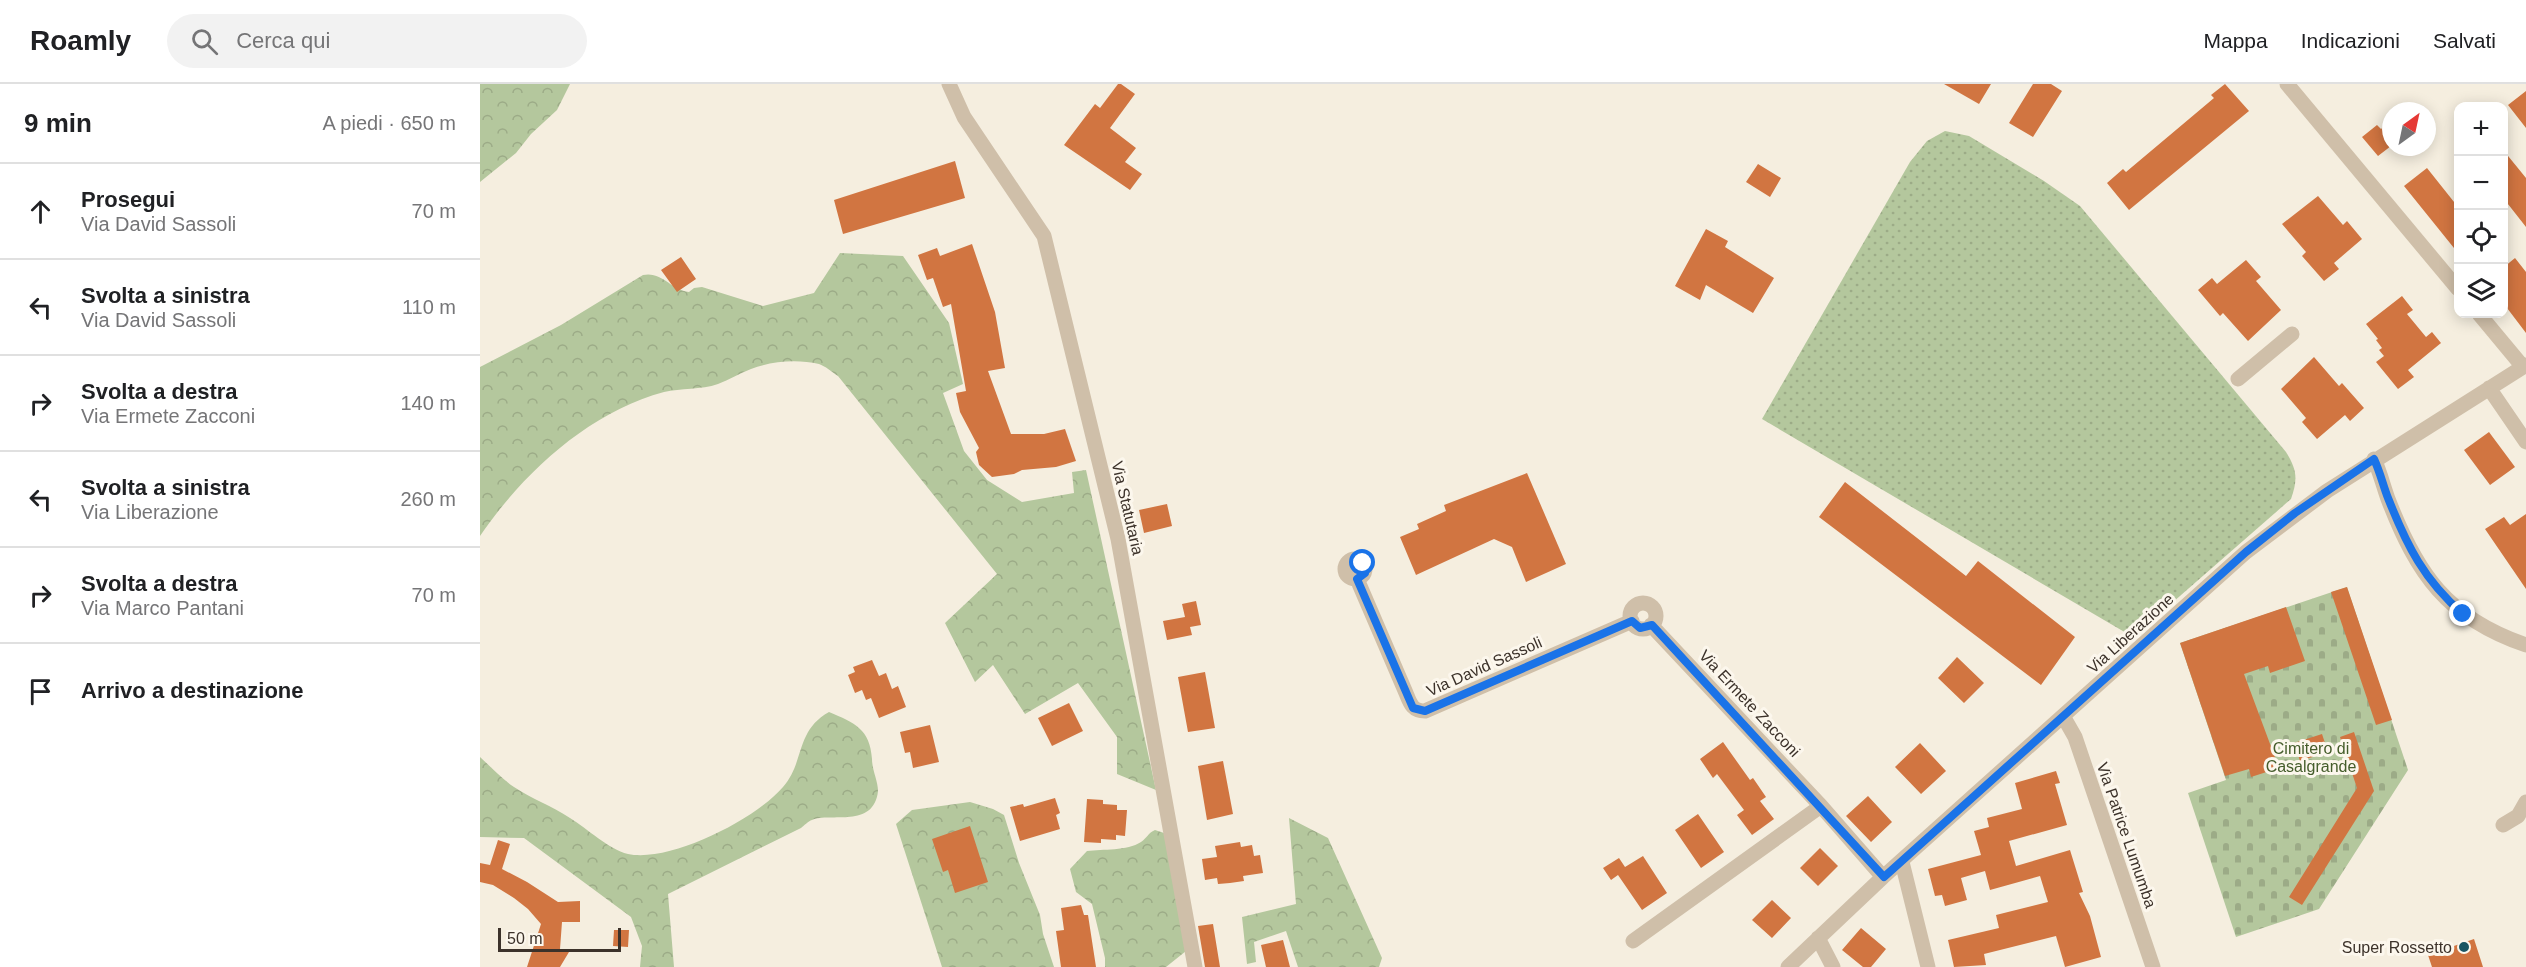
<!DOCTYPE html>
<html lang="it">
<head>
<meta charset="utf-8">
<style>
  :root { --surface:#fff; --page:#f2f2f2; --text:#202124; --muted:#757577; --line:#e0e0e0 }
  body { margin:0; font-family:Helvetica,sans-serif; background:var(--page); color:var(--text) }
  .controls { position:absolute; right:18px; top:18px; display:grid; overflow:hidden; border-radius:12px; box-shadow:0 3px 15px #0003 }
  .controls button { width:54px; height:54px; display:grid; place-items:center; padding:0; border:0; border-bottom:2px solid var(--line); background:var(--surface); color:var(--text); font:30px sans-serif }
  .compass { position:absolute; left:1902px; top:18px; width:54px; height:54px; border-radius:50%; background:var(--surface); box-shadow:0 3px 15px #0003; rotate:33deg }
  .scale { position:absolute; left:18px; bottom:15px; width:123px; box-sizing:border-box; padding-left:6px; border:3px solid #3c322a; border-top:0; font-size:16px; line-height:21px; white-space:nowrap; color:#3c322a; -webkit-text-stroke:4px #fcf7ed; paint-order:stroke }
  .stop { position:absolute; width:18px; height:18px; margin:-14px; border:4px solid #1a73e8; border-radius:50%; background:#fff }
  .stop.end { background:#1a73e8; border-color:#fff; box-shadow:0 2px 6px #0008 }
  .list { margin:0; padding:0; list-style:none }
  h2 { display:flex; justify-content:space-between; align-items:center; height:78px; margin:0; padding:0 24px; font-size:26px }
  h2 small { font-size:20px; font-weight:400; color:var(--muted) }
  .list li { display:grid; grid-template-columns:39px 1fr auto; gap:18px; align-items:center; box-sizing:border-box; height:96px; padding:0 24px; border-top:2px solid var(--line) }
  .list b { display:block; font-size:22px; white-space:nowrap }
  .list p { margin:0; font-size:20px; white-space:nowrap; color:var(--muted) }
  .list em { font-size:20px; font-style:normal; color:var(--muted) }
  .icon { flex:none; width:33px; height:33px; fill:none; stroke:currentColor; stroke-width:2; stroke-linecap:round; stroke-linejoin:round }
  .map { position:relative; flex:none; width:2046px; height:883px; overflow:hidden }
  header { display:flex; align-items:center; gap:36px; box-sizing:border-box; height:84px; padding:0 30px; background:var(--surface); border-bottom:2px solid var(--line) }
  header strong { font-size:28px }
  nav { display:flex; gap:33px; margin-inline-start:auto; font-size:21px }
  .search { width:420px; height:54px; background:var(--page); display:flex; align-items:center; gap:15px; box-sizing:border-box; padding:0 21px; border-radius:33px; color:var(--muted); font-size:22px }
  main { display:flex }
  aside { flex:1; background:var(--surface) }
  .map>svg:first-child { display:block }
  .grass { fill:url(#grass-dots) }
  .forest { fill:url(#forest-crowns) }
  .cemetery { fill:url(#cemetery-stones) }
  .building { fill:#d17541 }
  .lines { fill:none; stroke-linecap:round; stroke-linejoin:round }
  .minor { stroke:#cfbfa9; stroke-width:15 }
  .route { stroke:#1a73e8; stroke-width:8 }
  .poi-dot { fill:#1a5563; stroke:#fcf7ed; stroke-width:2 }
  .labels { text-anchor:middle; stroke-width:6; stroke-linejoin:round; paint-order:stroke }
  .street-label { font-size:16px; fill:#3c322a; stroke:#fcf7ed }
  .park-label { font-size:16px; fill:#455d2b; stroke:#fcf7ed }
  .poi-label { font-size:16px; fill:#3c322a; stroke:#fcf7ed; text-anchor:end }
</style>
</head>
<body>
<header>
<strong>Roamly</strong>
<div class="search"><svg class="icon" aria-label="search" viewBox="0 0 24 24"><circle cx="10" cy="10" r="6"/><path d="M15 15l6 6"/></svg>Cerca qui</div>
<nav><a>Mappa</a><a>Indicazioni</a><a>Salvati</a></nav>
</header>
<main>
<aside>
<h2>9 min<small>A piedi · 650 m</small></h2>
<ul class="list">
<li><svg class="icon" aria-label="ahead" viewBox="0 0 24 24"><path d="M12 20V5M6 11l6-6 6 6"/></svg><div><b>Prosegui</b><p>Via David Sassoli</p></div><em>70 m</em></li>
<li><svg class="icon" aria-label="left" viewBox="0 0 24 24"><path d="M17 20v-9H6M10 6l-5 5 5 5"/></svg><div><b>Svolta a sinistra</b><p>Via David Sassoli</p></div><em>110 m</em></li>
<li><svg class="icon" aria-label="right" viewBox="0 0 24 24"><path d="M7 20v-9h11M14 6l5 5-5 5"/></svg><div><b>Svolta a destra</b><p>Via Ermete Zacconi</p></div><em>140 m</em></li>
<li><svg class="icon" aria-label="left" viewBox="0 0 24 24"><path d="M17 20v-9H6M10 6l-5 5 5 5"/></svg><div><b>Svolta a sinistra</b><p>Via Liberazione</p></div><em>260 m</em></li>
<li><svg class="icon" aria-label="right" viewBox="0 0 24 24"><path d="M7 20v-9h11M14 6l5 5-5 5"/></svg><div><b>Svolta a destra</b><p>Via Marco Pantani</p></div><em>70 m</em></li>
<li><svg class="icon" aria-label="arrive" viewBox="0 0 24 24"><path d="M6 21V4h12l-3 4 3 4H6"/></svg><div><b>Arrivo a destinazione</b></div></li>
</ul>
</aside>
<div class="map">
<svg width="2046" height="883" viewBox="0 0 2046 883">
  <defs>
    <pattern id="grass-dots" width="8" height="8" patternUnits="userSpaceOnUse" patternTransform="scale(1.5)"><rect width="8" height="8" fill="#b4c79d"/><path d="M2 2h.1M6 6h.1" fill="none" stroke="#9cab87" stroke-width="1.8" stroke-linecap="round"/></pattern>
    <pattern id="forest-crowns" width="20" height="18" patternUnits="userSpaceOnUse" patternTransform="scale(1.5)"><rect width="20" height="18" fill="#b4c79d"/><path d="M2 6a3 3 0 1 1 6 0M12 15a3 3 0 1 1 6 0" fill="none" stroke="#9cab87"/></pattern>
    <pattern id="cemetery-stones" width="16" height="16" patternUnits="userSpaceOnUse" patternTransform="scale(1.5)"><rect width="16" height="16" fill="#b4c79d"/><path d="M2 7V4a2 2 0 0 1 4 0v3zM10 15v-3a2 2 0 0 1 4 0v3z" fill="#9cab87"/></pattern>
  </defs>
  <rect width="100%" height="100%" fill="#f5eedf"/>
  <!-- grass -->
  <path class="grass" d="M 1465,47 L 1489,52 L 1564,97 L 1600,122 L 1806,368 C 1817,386 1818,395 1811,415 L 1653,553 L 1282,335 L 1430,78 L 1447,57 Z"/>
  <!-- forest -->
  <path class="forest" d="M 0,0 L 90,0 L 77,26 L 51,50 L 36,69 L 0,98 Z
    M 360,169 L 423,172 L 469,239 L 483,300 L 463,309 L 484,367 L 507,396 L 542,418 L 594,409 L 592,388 L 606,386 L 676,706 L 637,690 L 637,653 L 598,599 L 545,630 L 513,581 L 495,598 L 465,539 L 517,490 L 358,292 C 352,288 345,282 339,280 C 317,275 292,277 271,285 C 260,289 249,296 238,300 C 221,306 201,304 184,308 C 109,328 43,389 0,452 L 0,283 L 81,241 L 163,191 C 182,187 191,206 209,208 L 214,204 L 222,203 L 283,222 L 334,209 Z
    M 349,628 C 375,639 390,645 392,675 C 392,686 398,697 398,707 C 394,745 350,728 332,736 C 328,737 324,742 321,744 L 188,810 L 194,883 L 160,883 L 162,862 L 151,833 L 44,754 L 0,753 L 0,673 C 11,683 22,695 34,703 C 52,715 72,722 90,734 C 108,745 128,765 148,770 C 190,779 276,735 303,703 C 325,678 315,647 349,628 Z
    M 490,718 L 513,725 L 524,731 L 539,779 L 560,831 L 563,850 L 574,883 L 462,883 L 416,740 L 432,726 Z
    M 809,734 L 848,754 L 902,874 L 899,883 L 818,883 L 806,847 L 774,858 L 776,878 L 767,880 L 762,833 L 816,820 Z
    M 675,746 L 687,750 L 706,867 L 686,883 L 625,883 L 625,874 L 612,820 L 596,808 L 590,785 L 607,767 C 623,765 647,767 661,758 C 667,754 668,749 675,746 Z"/>
  <!-- cemetery -->
  <path class="cemetery" d="M 1867,503 L 1928,686 L 1839,825 L 1756,853 L 1708,709 L 1746,696 L 1700,559 Z"/>
  <!-- building -->
  <path class="building" d="M 638,0 L 641,0 L 655,10 L 630,44 L 656,64 L 645,78 L 662,90 L 650,106 L 584,61 L 615,20 L 620,24 Z
    M 1464,0 L 1511,0 L 1499,20 Z
    M 1553,0 L 1571,0 L 1582,7 L 1553,53 L 1529,39 Z
    M 1745,0 L 1769,27 L 1649,126 L 1627,99 L 1643,85 L 1646,88 L 1734,14 L 1731,11 Z
    M 2046,7 L 2046,44 L 2028,21 Z
    M 1911,37 L 1911,62 L 1898,72 L 1882,53 L 1897,41 L 1901,45 Z
    M 2024,67 L 2046,94 L 2046,143 L 2024,115 Z
    M 475,77 L 485,114 L 363,150 L 354,116 Z
    M 1278,80 L 1301,94 L 1290,113 L 1266,98 Z
    M 1947,84 L 1978,123 L 1978,169 L 1924,102 Z
    M 1838,112 L 1863,141 L 1867,137 L 1882,155 L 1854,179 L 1859,185 L 1844,197 L 1822,172 L 1826,168 L 1802,140 Z
    M 1226,145 L 1248,157 L 1245,163 L 1294,194 L 1273,229 L 1226,201 L 1220,216 L 1195,202 Z
    M 492,160 L 515,228 L 525,284 L 508,287 L 531,350 L 564,350 L 585,345 L 596,377 L 576,383 L 542,386 L 534,390 L 512,393 L 499,381 L 496,368 L 499,364 L 480,328 L 476,309 L 486,307 L 471,220 L 463,223 L 453,194 L 447,196 L 438,171 L 457,164 L 460,172 Z
    M 201,173 L 216,195 L 197,208 L 181,186 Z
    M 2035,174 L 2046,188 L 2046,249 L 2024,220 L 2024,183 Z
    M 1766,176 L 1781,193 L 1776,197 L 1801,226 L 1768,257 L 1743,229 L 1740,232 L 1718,206 L 1732,194 L 1737,200 Z
    M 1922,212 L 1933,226 L 1927,230 L 1946,253 L 1952,248 L 1961,259 L 1928,286 L 1934,293 L 1918,305 L 1896,278 L 1904,272 L 1899,266 L 1902,264 L 1896,256 L 1898,255 L 1886,240 Z
    M 1834,273 L 1859,302 L 1862,299 L 1884,324 L 1870,337 L 1865,331 L 1837,355 L 1822,338 L 1826,334 L 1801,305 Z
    M 2009,348 L 2035,383 L 2010,401 L 1984,366 Z
    M 1047,389 L 1086,480 L 1046,498 L 1032,463 L 1014,455 L 936,491 L 920,453 L 939,445 L 937,440 L 966,427 L 964,421 Z
    M 1365,398 L 1486,492 L 1498,477 L 1595,553 L 1561,601 L 1339,433 Z
    M 687,420 L 692,442 L 664,449 L 659,426 Z
    M 2046,430 L 2046,505 L 2005,445 L 2024,433 L 2030,441 Z
    M 1867,503 L 1912,636 L 1896,641 L 1851,508 Z
    M 716,517 L 721,541 L 710,543 L 712,551 L 687,556 L 683,537 L 705,533 L 702,520 Z
    M 1806,523 L 1825,577 L 1790,589 L 1788,582 L 1764,590 L 1799,684 L 1771,693 L 1769,685 L 1745,692 L 1700,559 Z
    M 1477,573 L 1504,599 L 1484,619 L 1458,594 Z
    M 392,576 L 399,592 L 406,589 L 412,605 L 418,602 L 426,623 L 399,634 L 391,614 L 386,616 L 382,606 L 375,609 L 368,591 L 375,588 L 373,583 Z
    M 725,588 L 735,644 L 708,648 L 698,593 Z
    M 589,619 L 603,647 L 572,662 L 558,634 Z
    M 450,641 L 459,678 L 433,684 L 430,668 L 425,669 L 420,648 Z
    M 1874,648 L 1894,707 L 1822,821 L 1809,813 L 1877,704 L 1860,653 Z
    M 1842,650 L 1848,668 L 1820,677 L 1814,659 Z
    M 1243,658 L 1270,696 L 1273,694 L 1286,713 L 1280,717 L 1294,735 L 1272,751 L 1257,731 L 1264,726 L 1237,690 L 1233,694 L 1220,675 Z
    M 1440,659 L 1466,687 L 1441,710 L 1415,683 Z
    M 743,677 L 753,730 L 727,736 L 718,682 Z
    M 1576,687 L 1580,699 L 1575,700 L 1587,741 L 1529,757 L 1536,782 L 1590,766 L 1603,808 L 1599,809 L 1610,832 L 1621,873 L 1585,883 L 1576,852 L 1504,870 L 1506,881 L 1474,883 L 1468,856 L 1519,844 L 1516,831 L 1568,818 L 1560,792 L 1510,806 L 1505,787 L 1481,794 L 1487,816 L 1465,822 L 1462,811 L 1455,812 L 1448,785 L 1501,771 L 1494,747 L 1509,743 L 1507,734 L 1542,725 L 1535,699 Z
    M 1388,712 L 1412,738 L 1391,758 L 1366,732 Z
    M 575,714 L 580,729 L 576,731 L 580,745 L 540,757 L 530,723 L 543,720 L 544,723 Z
    M 607,715 L 623,716 L 623,720 L 637,721 L 637,726 L 647,726 L 645,752 L 636,751 L 636,756 L 621,755 L 621,759 L 604,758 Z
    M 1218,730 L 1244,768 L 1221,784 L 1195,746 Z
    M 490,742 L 508,798 L 475,809 L 468,786 L 463,788 L 452,755 Z
    M 18,756 L 30,760 L 22,785 L 47,798 L 78,818 L 100,817 L 100,838 L 82,838 L 80,865 L 89,868 L 80,883 L 47,883 L 61,840 L 48,825 L 34,814 L 13,801 L 0,798 L 0,779 L 10,781 Z
    M 760,758 L 761,763 L 772,761 L 774,772 L 780,771 L 783,789 L 763,792 L 764,797 L 750,799 L 738,800 L 737,794 L 725,796 L 722,775 L 737,773 L 735,762 Z
    M 1340,764 L 1358,782 L 1338,802 L 1320,784 Z
    M 1163,772 L 1187,809 L 1162,826 L 1138,791 L 1131,796 L 1123,784 L 1139,774 L 1145,783 Z
    M 1292,816 L 1311,834 L 1292,854 L 1272,836 Z
    M 601,821 L 604,831 L 608,831 L 616,883 L 581,883 L 576,847 L 584,846 L 581,824 Z
    M 733,840 L 740,883 L 725,883 L 718,842 Z
    M 1381,844 L 1406,865 L 1391,883 L 1383,883 L 1362,866 Z
    M 134,846 L 149,846 L 148,863 L 133,862 Z
    M 1994,855 L 2003,883 L 1952,883 L 1948,871 Z
    M 803,856 L 810,883 L 786,883 L 781,861 Z"/>
  <g class="lines">
    <!-- minor -->
    <path class="minor" d="M 469,0 L 484,33 L 564,152 L 638,455 L 715,883
      M 1807,0 L 1978,205
      M 1999,230 L 2043,283
      M 1758,295 L 1812,250
      M 2009,304 L 2046,358
      M 1894,375 C 1900,388 1903,401 1908,415 C 1937,490 1967,534 2046,561
      M865 485a10 10 0 1 1 20 0a10 10 0 1 1-20 0Z
      M 877,495 L 926,609 C 930,619 932,627 945,627 L 1152,537
      M1150 532a13 13 0 1 1 26 0a13 13 0 1 1-26 0Z
      M 1171,541 L 1341,722 L 1403,793
      M 1583,632 L 1595,653 L 1673,883
      M 2023,741 L 2038,732 L 2046,718
      M 1422,778 L 1448,883
      M 1338,854 L 1353,883
      M 1153,857 L 1341,722
      M 1308,883 L 1403,793 L 1766,468 L 1847,407 L 2046,281"/>
  </g>
  <g class="lines">
    <!-- route -->
    <path class="route" d="M 883,479 L 885,489 L 877,495 L 933,624 L 945,627 L 1152,537 L 1160,544 L 1172,541 L 1404,793 L 1766,468 L 1815,429 L 1894,375 C 1900,388 1903,401 1908,414 C 1927,462 1944,496 1983,530"/>
  </g>
  <!-- markers -->
  <circle class="poi-dot" cx="1984" cy="863" r="6"/>
  <g class="labels">
    <!-- street labels -->
    <g class="street-label">
      <text transform="translate(648 424) rotate(77)" y="6">Via Statutaria</text>
      <text transform="translate(1650 549) rotate(-42)" y="6">Via Liberazione</text>
      <text transform="translate(1004 582) rotate(-24)" y="6">Via David Sassoli</text>
      <text transform="translate(1270 619) rotate(47)" y="6">Via Ermete Zacconi</text>
      <text transform="translate(1647 751) rotate(71)" y="6">Via Patrice Lumumba</text>
    </g>
    <!-- park labels -->
    <g class="park-label">
      <text x="1831" y="670">Cimitero di<tspan x="1831" dy="18">Casalgrande</tspan></text>
    </g>
    <!-- poi labels -->
    <g class="poi-label">
      <text x="1972" y="869">Super Rossetto</text>
    </g>
  </g>
</svg>
<div class="controls">
<button>+</button>
<button>−</button>
<button><svg class="icon" aria-label="locate" viewBox="0 0 24 24"><circle cx="12" cy="12" r="6"/><path d="M12 2v4M12 18v4M2 12h4M18 12h4"/></svg></button>
<button><svg class="icon" aria-label="layers" viewBox="0 0 24 24"><path d="M12 4l9 5-9 5-9-5zM3 14l9 5 9-5"/></svg></button>
</div>
<svg class="compass" viewBox="-18 -18 36 36"><path d="M0-13l5 13h-10z" fill="#e53935"/><path d="M0 13l5-13h-10z" fill="#757577"/></svg>
<div class="scale">50 m</div>
<div class="stop" style="left:883px;top:479px"></div>
<div class="stop end" style="left:1983px;top:530px"></div>
</div>
</main>
</body>
</html>
